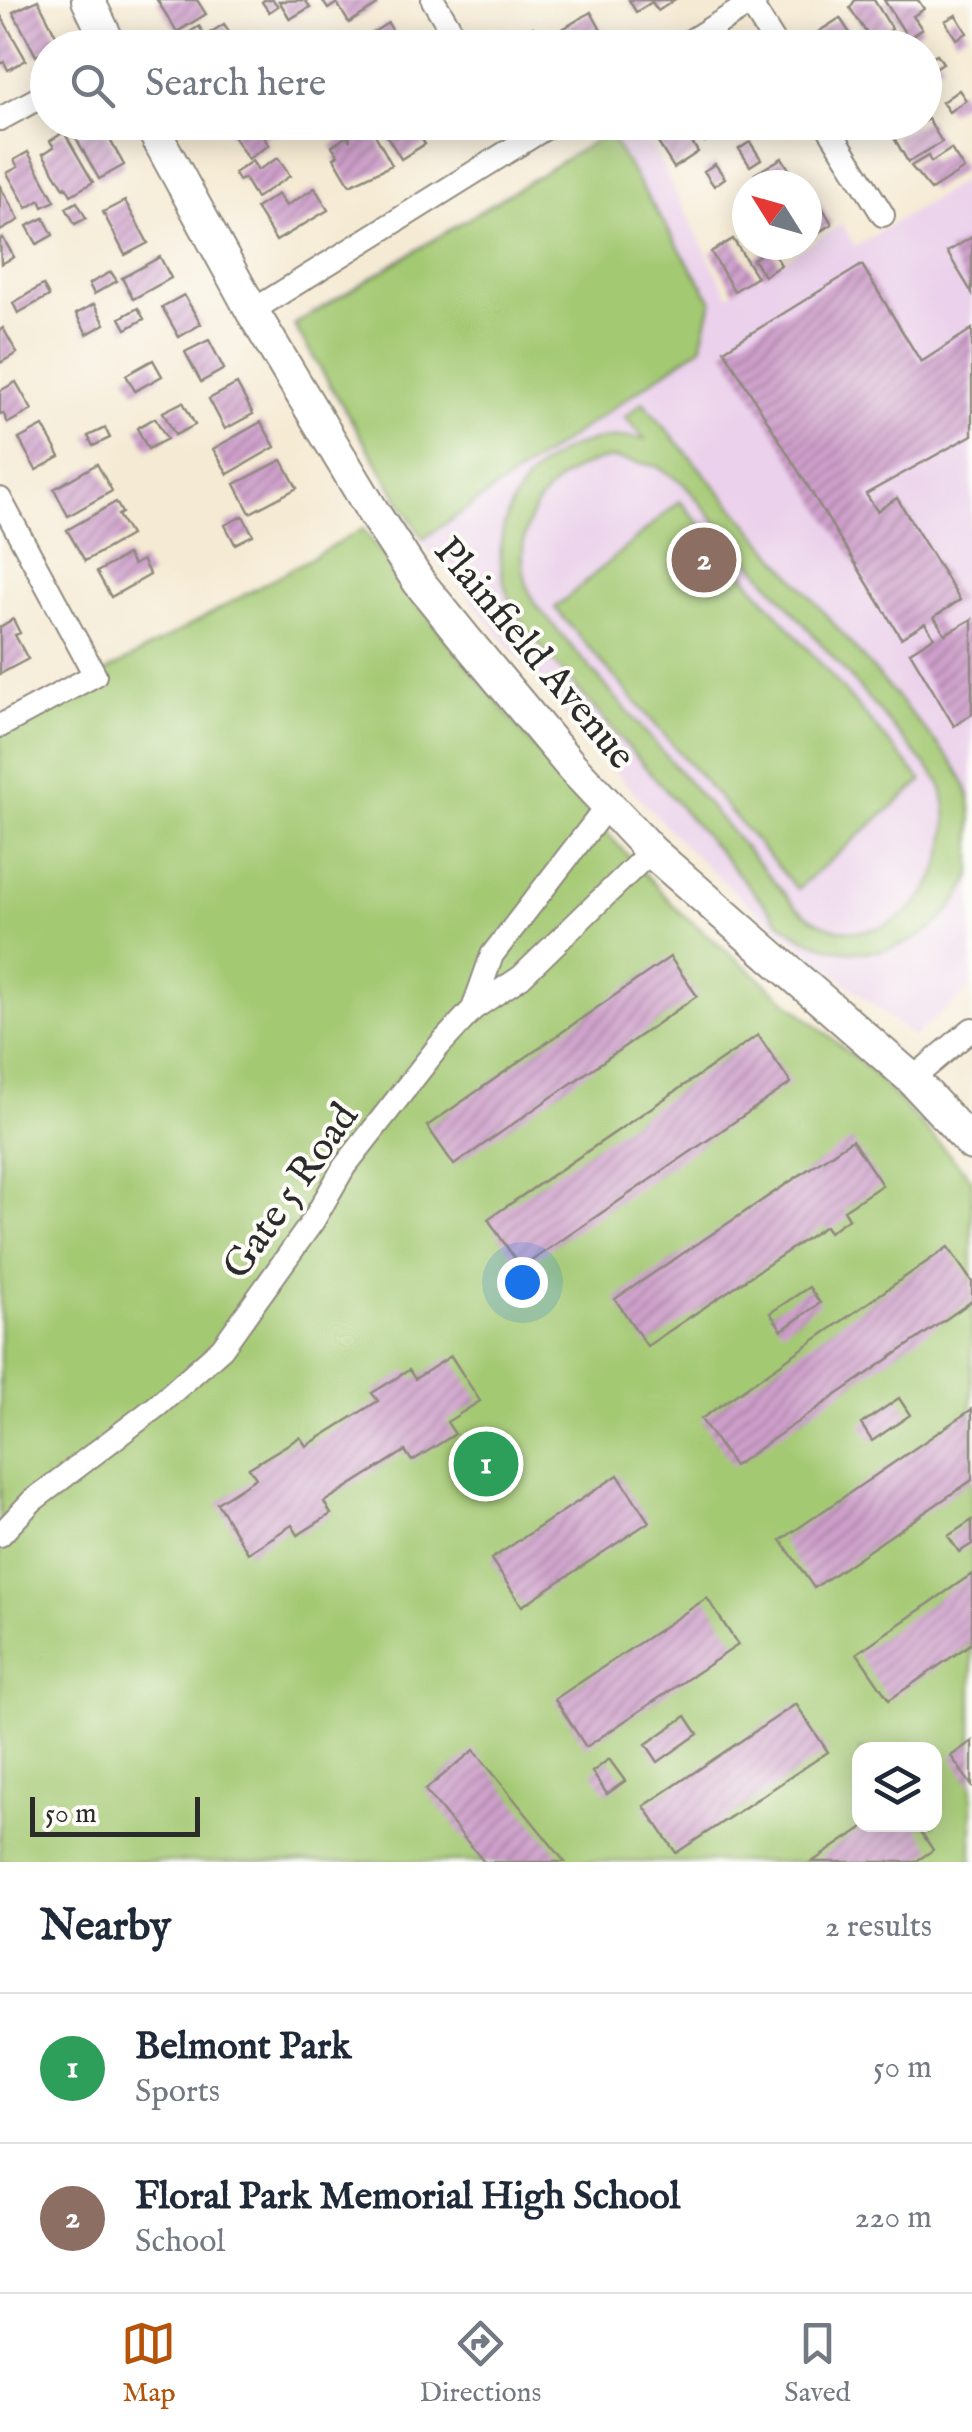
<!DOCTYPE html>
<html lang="en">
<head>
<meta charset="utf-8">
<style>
  :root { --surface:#fff; --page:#f2f2f3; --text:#1f2937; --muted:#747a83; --line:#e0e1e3; --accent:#b45309 }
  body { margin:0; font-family:"IM FELL English",serif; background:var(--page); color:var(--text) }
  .controls { position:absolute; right:30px; bottom:30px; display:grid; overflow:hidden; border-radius:20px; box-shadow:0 5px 25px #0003 }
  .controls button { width:90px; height:90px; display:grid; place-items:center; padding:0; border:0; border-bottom:2px solid var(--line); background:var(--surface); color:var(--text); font:50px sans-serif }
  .compass { position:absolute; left:732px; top:170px; width:90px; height:90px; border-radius:50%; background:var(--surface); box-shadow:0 5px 25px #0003; rotate:307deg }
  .scale { position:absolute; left:30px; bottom:25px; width:170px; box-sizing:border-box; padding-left:10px; border:5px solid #2b2b2b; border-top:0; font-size:28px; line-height:35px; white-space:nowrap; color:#2b2b2b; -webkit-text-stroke:8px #fdfcf7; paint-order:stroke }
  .you { position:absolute; left:522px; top:1282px; width:35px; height:35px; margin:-25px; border:8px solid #fff; border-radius:50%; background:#1a73e8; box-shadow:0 0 0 15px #1a73e833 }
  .badge { display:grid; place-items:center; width:65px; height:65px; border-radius:50%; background:var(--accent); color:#fff; font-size:32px; font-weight:700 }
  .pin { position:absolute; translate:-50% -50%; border:5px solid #fff; box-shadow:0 2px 10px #0006 }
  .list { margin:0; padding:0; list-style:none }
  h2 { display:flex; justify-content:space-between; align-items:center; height:130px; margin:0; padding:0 40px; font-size:42px }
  h2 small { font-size:32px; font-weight:400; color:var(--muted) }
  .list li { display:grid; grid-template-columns:65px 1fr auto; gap:30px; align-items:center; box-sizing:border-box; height:150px; padding:0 40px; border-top:2px solid var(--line) }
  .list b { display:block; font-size:38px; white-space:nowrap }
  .list p { margin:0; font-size:32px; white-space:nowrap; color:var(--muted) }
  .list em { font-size:32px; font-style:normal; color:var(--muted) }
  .icon { flex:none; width:55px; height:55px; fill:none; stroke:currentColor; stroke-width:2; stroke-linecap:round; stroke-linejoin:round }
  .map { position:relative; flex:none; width:972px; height:1862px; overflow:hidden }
  .search { position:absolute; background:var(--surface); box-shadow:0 5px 25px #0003; left:30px; right:30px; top:30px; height:110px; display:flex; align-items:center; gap:25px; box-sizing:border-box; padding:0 35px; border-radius:55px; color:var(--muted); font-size:38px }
  .sheet { height:430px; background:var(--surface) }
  nav { display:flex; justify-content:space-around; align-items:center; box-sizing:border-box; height:140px; border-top:2px solid var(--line); background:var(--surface); font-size:28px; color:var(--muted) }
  nav a { display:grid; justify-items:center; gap:5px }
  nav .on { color:var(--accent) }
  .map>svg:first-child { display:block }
  .built { fill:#ebd1eb }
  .garden { fill:#a4c973; stroke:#687a4f; stroke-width:2.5; fill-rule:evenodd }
  .building { fill:url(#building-hatch) }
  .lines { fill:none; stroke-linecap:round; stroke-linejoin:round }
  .minor-casing { stroke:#908a7f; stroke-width:26 }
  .secondary-casing { stroke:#908a7f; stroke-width:36 }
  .minor { stroke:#fff; stroke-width:22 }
  .secondary { stroke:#fff; stroke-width:32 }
  .labels { text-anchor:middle; stroke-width:8; stroke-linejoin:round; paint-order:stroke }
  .street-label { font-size:40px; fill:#2b2b2b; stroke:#fdfcf7 }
</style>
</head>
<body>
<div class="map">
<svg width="972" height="1862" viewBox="0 0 972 1862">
  <defs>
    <pattern id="building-hatch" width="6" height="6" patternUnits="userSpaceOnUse" patternTransform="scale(2.5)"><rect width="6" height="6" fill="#ce9fca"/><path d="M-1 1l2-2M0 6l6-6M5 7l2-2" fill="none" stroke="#a782a4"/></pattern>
  </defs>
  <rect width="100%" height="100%" fill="#fdfcf7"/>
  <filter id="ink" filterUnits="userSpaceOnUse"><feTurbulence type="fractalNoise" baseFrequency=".01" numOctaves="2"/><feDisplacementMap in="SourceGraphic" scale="20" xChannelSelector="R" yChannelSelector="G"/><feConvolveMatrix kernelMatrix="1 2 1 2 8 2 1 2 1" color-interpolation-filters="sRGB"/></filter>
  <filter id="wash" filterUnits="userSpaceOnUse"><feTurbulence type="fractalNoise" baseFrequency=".0048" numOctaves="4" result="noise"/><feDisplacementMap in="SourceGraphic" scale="40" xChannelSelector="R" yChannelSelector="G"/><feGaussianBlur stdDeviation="2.25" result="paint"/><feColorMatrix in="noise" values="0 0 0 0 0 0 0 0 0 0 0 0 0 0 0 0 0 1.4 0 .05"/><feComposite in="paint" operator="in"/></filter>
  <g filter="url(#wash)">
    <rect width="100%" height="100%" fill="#f5ead3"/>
    <!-- built -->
    <path class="built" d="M 622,123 L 645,133 L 728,295 L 842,224 L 855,247 L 972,175 L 972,988 L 913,1037 L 738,895 L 684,845 L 596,752 L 421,540 L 291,324 Z"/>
    <!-- garden -->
    <path class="garden" d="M 608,133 L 712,301 L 701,347 L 423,539 L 294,325 Z
      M 643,402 L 950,759 C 972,788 972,803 972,838 C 972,848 972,859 972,869 C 970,883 960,898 951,909 C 908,964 831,964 780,922 L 528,632 C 458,539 531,422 645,439 L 625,417 ZM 612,458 L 656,466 L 683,483 L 940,782 C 972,879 883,978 796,907 L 535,604 C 501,539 541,468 612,458 Z
      M 680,501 L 922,781 L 797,889 L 555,608 Z
      M 363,529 L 427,615 L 574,797 L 680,912 L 872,1072 L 972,1179 L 972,1862 L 0,1862 L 0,731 ZM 860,1750 L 934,1750 L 934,1824 L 860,1824 Z"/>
    <g id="blocks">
      <!-- building -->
      <path class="building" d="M 38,0 L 60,43 L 36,56 L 13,12 Z
        M 157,0 L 197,0 L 206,14 L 177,32 Z
        M 264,0 L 273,0 L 278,6 L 269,12 L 262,2 Z
        M 305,0 L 310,7 L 290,19 L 279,1 Z
        M 322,0 L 374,0 L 377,5 L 349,23 L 337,3 L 328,9 Z
        M 629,0 L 674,0 L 658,11 L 652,2 L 636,12 Z
        M 855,0 L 874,0 L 892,29 L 873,43 L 850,8 Z
        M 884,0 L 918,0 L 924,9 L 913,16 L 922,29 L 908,38 Z
        M 591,12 L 602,32 L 599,34 L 603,42 L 594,48 L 589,45 L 551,48 L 546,39 Z
        M 0,14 L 26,60 L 8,70 L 4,62 L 0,64 Z
        M 956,15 L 967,33 L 956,39 L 945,21 Z
        M 840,18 L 857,44 L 851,48 L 824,48 L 815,34 Z
        M 388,23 L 403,48 L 348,48 Z
        M 224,24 L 237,43 L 230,48 L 183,48 L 178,40 L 199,26 L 205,36 Z
        M 533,27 L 545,48 L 510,48 L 507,42 Z
        M 937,54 L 943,63 L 924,75 L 924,61 Z
        M 959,90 L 966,100 L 949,112 L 942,102 Z
        M 928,119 L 942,142 L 908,162 L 894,138 Z
        M 100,122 L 124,165 L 99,179 L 75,136 Z
        M 224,122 L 287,122 L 264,138 L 269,145 L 248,159 Z
        M 368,122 L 392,165 L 350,185 L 334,158 L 338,155 L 332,146 L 347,136 L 350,141 L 349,134 Z
        M 385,122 L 411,122 L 425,144 L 401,159 L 380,125 Z
        M 428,122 L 459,122 L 437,137 Z
        M 672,122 L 679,122 L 698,152 L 674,168 L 653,135 Z
        M 694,122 L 726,122 L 729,127 L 705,142 Z
        M 745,122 L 767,122 L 750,132 Z
        M 64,132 L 93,182 L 71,195 L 66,186 L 64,188 L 43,154 L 54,147 L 50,141 Z
        M 750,142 L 761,159 L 750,166 L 739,149 Z
        M 951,149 L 964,169 L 931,190 L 911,166 L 928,156 L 931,162 Z
        M 28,152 L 55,201 L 43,207 L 40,200 L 27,208 L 7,173 L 18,167 L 14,160 Z
        M 278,158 L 290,176 L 256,198 L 244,178 L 239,181 L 234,173 L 252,161 L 258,170 Z
        M 782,158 L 799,185 L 762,185 L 755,174 Z
        M 715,164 L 725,178 L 714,186 L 704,171 Z
        M 0,186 L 19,220 L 0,231 Z
        M 315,188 L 328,210 L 276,241 L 256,208 L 278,194 L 286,206 Z
        M 817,198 L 832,224 L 807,239 L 807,205 Z
        M 125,201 L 148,243 L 125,255 L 103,212 Z
        M 77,202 L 86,218 L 75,224 L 66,208 Z
        M 44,218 L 53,235 L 37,244 L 27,226 Z
        M 972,237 L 972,293 L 947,252 Z
        M 3,238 L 14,257 L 1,264 L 0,240 Z
        M 733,239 L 757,277 L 734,291 L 711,252 Z
        M 770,248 L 781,265 L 764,276 L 753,259 Z
        M 160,257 L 171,278 L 133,299 L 122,278 Z
        M 862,265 L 921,362 L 972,329 L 972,435 L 866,494 L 877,511 L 897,498 L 960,600 L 934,617 L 945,634 L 972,619 L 972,714 L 954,726 L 910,652 L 934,637 L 925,623 L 901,638 L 724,350 Z
        M 111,272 L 117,281 L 94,294 L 89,284 Z
        M 43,285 L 49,296 L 18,313 L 13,303 Z
        M 184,295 L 201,324 L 179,337 L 162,307 Z
        M 94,304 L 105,324 L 87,334 L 76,314 Z
        M 138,308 L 144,319 L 126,329 L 120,318 Z
        M 3,328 L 17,353 L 0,363 L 0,330 Z
        M 209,340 L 224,369 L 201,382 L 185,352 Z
        M 153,360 L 162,376 L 135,391 L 126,375 Z
        M 16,382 L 32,410 L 8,423 L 3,413 L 0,414 L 0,391 Z
        M 237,384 L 253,414 L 225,429 L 209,399 Z
        M 183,402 L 195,425 L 175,435 L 163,412 Z
        M 155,418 L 167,439 L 148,449 L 137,428 Z
        M 261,422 L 275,447 L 228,474 L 213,449 Z
        M 43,426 L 60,457 L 36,470 L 19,439 Z
        M 105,428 L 110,438 L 93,446 L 88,436 Z
        M 282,460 L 297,488 L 250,513 L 235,484 Z
        M 97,464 L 112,491 L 68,516 L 54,489 Z
        M 116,502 L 122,513 L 118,515 L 130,535 L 85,561 L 67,530 Z
        M 243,516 L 253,535 L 235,544 L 225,525 Z
        M 127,555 L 133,565 L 142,560 L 150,575 L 111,597 L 97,572 Z
        M 13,619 L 20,633 L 15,635 L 28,659 L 0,674 L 0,627 Z
        M 670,957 L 697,996 L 454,1165 L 427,1126 Z
        M 758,1035 L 791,1083 L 521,1268 L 488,1219 Z
        M 852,1140 L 882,1185 L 844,1210 L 849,1218 L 829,1232 L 825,1226 L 647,1346 L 615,1299 Z
        M 948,1247 L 972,1282 L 972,1301 L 734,1466 L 701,1419 Z
        M 809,1287 L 820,1303 L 782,1330 L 770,1313 Z
        M 451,1356 L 480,1401 L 447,1422 L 455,1434 L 412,1461 L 405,1451 L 324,1502 L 331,1514 L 298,1535 L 292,1525 L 248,1553 L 217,1503 L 256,1478 L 249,1468 L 300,1437 L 306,1446 L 378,1401 L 372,1393 L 409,1370 L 415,1379 Z
        M 899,1398 L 910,1415 L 872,1441 L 861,1424 Z
        M 972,1409 L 972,1480 L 814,1588 L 781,1540 Z
        M 618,1475 L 649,1522 L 522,1606 L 491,1559 Z
        M 972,1520 L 972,1544 L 959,1552 L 948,1536 Z
        M 972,1574 L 972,1643 L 889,1700 L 857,1653 Z
        M 707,1598 L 738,1645 L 586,1747 L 555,1699 Z
        M 796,1704 L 828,1752 L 676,1853 L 644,1806 Z
        M 686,1716 L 698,1734 L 658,1762 L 646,1744 Z
        M 972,1741 L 972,1786 L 951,1756 Z
        M 474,1750 L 565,1862 L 484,1862 L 425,1790 Z
        M 609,1759 L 625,1781 L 607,1794 L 592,1772 Z
        M 868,1824 L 916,1824 L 933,1850 L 915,1862 L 812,1862 Z"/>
    </g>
  </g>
  <g filter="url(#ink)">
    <use href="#blocks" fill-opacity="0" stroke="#908a7f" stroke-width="2.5"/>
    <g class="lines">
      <defs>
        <path id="minor" d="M 433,0 L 462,48
          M 748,0 L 778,48
          M 679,48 L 756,0
          M 0,119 L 48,93
          M 825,122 L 883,215
          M 252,311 L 555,122
          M 0,499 L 95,675 L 0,726
          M 473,1009 L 492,955 L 608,805
          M 912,1079 L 972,1029
          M 0,1535 L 32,1501 L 157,1406 L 222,1348 L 313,1221 L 344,1167 L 438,1047 L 473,1009 L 521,977 L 651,851"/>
        <path id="secondary" d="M 88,0 L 111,48
          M 149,122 L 252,311 L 373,512 L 419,582 L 466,640 L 572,767 L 651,851 L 912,1079 L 972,1144"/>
      </defs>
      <!-- minor casing -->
      <use href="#minor" class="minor-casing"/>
      <!-- secondary casing -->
      <use href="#secondary" class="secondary-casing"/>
      <!-- minor -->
      <use href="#minor" class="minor"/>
      <!-- secondary -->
      <use href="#secondary" class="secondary"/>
    </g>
  </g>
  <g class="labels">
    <!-- street labels -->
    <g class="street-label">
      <text transform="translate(536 652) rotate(50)" y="14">Plainfield Avenue</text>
      <text transform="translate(289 1190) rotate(-55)" y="14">Gate 5 Road</text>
    </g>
  </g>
</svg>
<div class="controls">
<button><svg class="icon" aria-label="layers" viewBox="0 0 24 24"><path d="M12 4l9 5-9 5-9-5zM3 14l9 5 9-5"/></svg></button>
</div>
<svg class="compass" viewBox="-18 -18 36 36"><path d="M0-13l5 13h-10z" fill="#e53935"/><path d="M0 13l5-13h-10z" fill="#747a83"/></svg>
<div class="scale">50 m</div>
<div class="you"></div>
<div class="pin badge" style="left:486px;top:1464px;background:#2e9e5b">1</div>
<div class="pin badge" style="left:704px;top:560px;background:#8d6e63">2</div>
<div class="search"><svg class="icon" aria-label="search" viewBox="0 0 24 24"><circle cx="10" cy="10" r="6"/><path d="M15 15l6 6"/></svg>Search here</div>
</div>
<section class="sheet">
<h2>Nearby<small>2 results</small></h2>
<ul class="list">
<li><span class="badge" style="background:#2e9e5b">1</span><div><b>Belmont Park</b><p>Sports</p></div><em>50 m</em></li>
<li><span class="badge" style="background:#8d6e63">2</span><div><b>Floral Park Memorial High School</b><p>School</p></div><em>220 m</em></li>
</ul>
</section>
<nav>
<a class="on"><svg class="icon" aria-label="map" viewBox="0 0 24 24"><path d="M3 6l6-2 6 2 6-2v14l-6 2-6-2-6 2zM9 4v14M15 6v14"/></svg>Map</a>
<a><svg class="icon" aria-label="directions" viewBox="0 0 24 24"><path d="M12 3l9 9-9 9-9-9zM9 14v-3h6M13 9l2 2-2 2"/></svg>Directions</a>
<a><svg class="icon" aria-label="saved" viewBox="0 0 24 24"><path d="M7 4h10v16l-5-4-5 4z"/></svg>Saved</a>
</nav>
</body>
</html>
